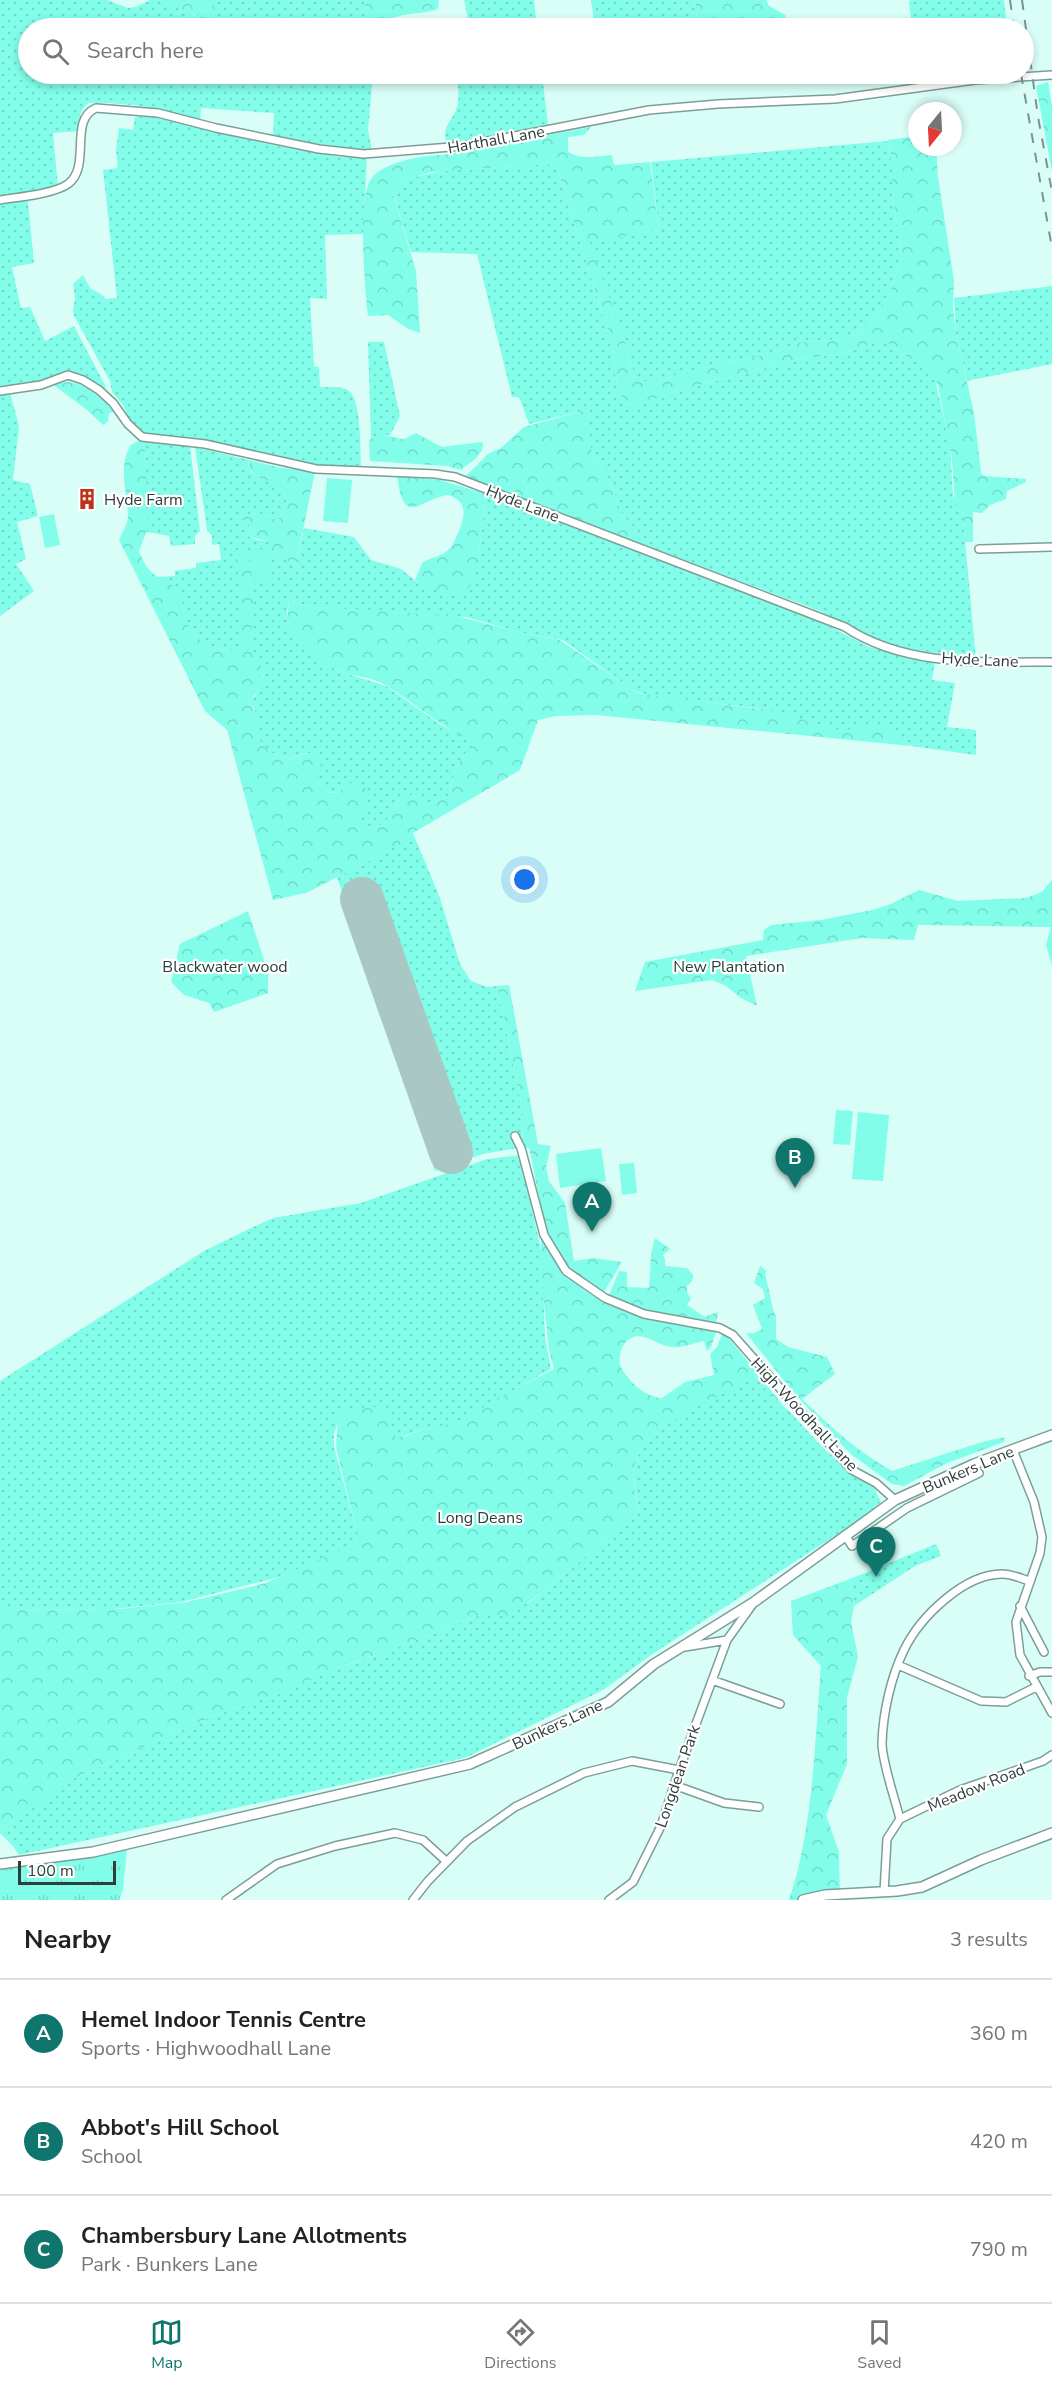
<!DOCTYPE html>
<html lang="en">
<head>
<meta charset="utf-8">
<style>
  :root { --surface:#fff; --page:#f2f2f2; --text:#222; --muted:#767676; --line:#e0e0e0; --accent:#0f766e }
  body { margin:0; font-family:"Nunito Sans",sans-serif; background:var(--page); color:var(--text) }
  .compass { position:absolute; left:908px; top:102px; width:54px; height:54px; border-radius:50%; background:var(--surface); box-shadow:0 3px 9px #0003; rotate:198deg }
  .scale { position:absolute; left:18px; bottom:15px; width:98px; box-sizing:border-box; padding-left:6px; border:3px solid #2f3d3b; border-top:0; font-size:16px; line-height:21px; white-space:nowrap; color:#2f3d3b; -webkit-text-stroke:4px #fff; paint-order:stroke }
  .you { position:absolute; left:525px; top:880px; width:21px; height:21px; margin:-15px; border:4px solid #fff; border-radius:50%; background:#1a73e8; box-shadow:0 0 0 9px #1a73e833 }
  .badge { display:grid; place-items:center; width:39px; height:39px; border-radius:50%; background:var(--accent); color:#fff; font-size:20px; font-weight:700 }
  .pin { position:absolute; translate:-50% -50px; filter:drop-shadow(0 2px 3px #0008) }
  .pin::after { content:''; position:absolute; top:32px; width:21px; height:18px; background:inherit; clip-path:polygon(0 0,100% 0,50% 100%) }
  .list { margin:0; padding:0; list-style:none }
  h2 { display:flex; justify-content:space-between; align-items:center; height:78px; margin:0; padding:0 24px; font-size:26px }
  h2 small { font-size:20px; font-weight:400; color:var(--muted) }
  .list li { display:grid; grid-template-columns:39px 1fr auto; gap:18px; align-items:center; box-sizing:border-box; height:108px; padding:0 24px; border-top:2px solid var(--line) }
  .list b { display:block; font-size:22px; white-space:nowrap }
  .list p { margin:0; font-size:20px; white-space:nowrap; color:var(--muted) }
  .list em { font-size:20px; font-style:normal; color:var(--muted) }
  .icon { flex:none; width:33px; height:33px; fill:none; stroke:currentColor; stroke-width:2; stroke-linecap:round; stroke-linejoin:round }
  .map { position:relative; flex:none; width:1052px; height:1900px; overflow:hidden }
  .search { position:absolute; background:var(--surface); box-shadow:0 3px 9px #0003; left:18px; right:18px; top:18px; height:66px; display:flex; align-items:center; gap:15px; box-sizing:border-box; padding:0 21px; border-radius:33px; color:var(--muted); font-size:22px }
  .sheet { height:402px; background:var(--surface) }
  nav { display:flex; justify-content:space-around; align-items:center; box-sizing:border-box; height:84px; border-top:2px solid var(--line); background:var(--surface); font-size:16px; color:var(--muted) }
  nav a { display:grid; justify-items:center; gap:3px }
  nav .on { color:var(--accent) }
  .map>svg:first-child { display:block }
  .grass { fill:url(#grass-dots) }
  .forest { fill:url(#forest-crowns) }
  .park { fill:url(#park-tufts) }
  .pitch { fill:#81fde9 }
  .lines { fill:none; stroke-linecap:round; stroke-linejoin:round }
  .runway { stroke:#aac8c3; stroke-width:44 }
  .street-casing { stroke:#7c9e97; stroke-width:10 }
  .secondary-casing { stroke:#7c9e97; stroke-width:12 }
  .street { stroke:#fff; stroke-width:7 }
  .secondary { stroke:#fff; stroke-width:9 }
  .rail { stroke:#7b938f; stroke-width:2; stroke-dasharray:10 10; stroke-linecap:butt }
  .labels { text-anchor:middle; stroke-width:4.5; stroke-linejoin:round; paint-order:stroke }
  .street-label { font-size:16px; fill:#2f3d3b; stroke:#fff }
  .poi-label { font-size:16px; fill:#2f3d3b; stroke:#fff; text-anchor:start }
  .park-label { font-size:16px; fill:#263f3a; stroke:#fff }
</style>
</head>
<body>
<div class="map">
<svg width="1052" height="1900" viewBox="0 0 1052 1900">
  <defs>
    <pattern id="grass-dots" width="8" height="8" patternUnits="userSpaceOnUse" patternTransform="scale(1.5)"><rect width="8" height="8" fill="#81fde9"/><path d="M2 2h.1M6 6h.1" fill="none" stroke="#70dac9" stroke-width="1.8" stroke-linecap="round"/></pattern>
    <pattern id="forest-crowns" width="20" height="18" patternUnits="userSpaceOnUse" patternTransform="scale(1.5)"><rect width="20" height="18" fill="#81fde9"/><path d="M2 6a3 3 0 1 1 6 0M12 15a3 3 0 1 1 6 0" fill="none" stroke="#70dac9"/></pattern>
    <pattern id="park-tufts" width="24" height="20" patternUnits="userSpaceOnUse" patternTransform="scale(1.5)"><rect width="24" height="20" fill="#81fde9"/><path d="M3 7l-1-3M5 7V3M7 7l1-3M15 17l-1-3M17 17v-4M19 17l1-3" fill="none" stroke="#70dac9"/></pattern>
  </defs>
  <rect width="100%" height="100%" fill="#d9fef7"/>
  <!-- grass -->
  <path class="grass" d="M 0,0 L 107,0 L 128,8 L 136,7 L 150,0 L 161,0 L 188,11 L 197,18 L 214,25 L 214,0 L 364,0 L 370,28 L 28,28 L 28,74 L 373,74 L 368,130 L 372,151 L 305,142 L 273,135 L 274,113 L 201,108 L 200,121 C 166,108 126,102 89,103 C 79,110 79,119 78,131 L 53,133 L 58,187 L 0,197 Z
    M 464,0 L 534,0 L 537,28 L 470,28 Z
    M 591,0 L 695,0 L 698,28 L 595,28 Z
    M 911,0 L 1004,0 L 1007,28 L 912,28 L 909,2 Z
    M 457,74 L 542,74 L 548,125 L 447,145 C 440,124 455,121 458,103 C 459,94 458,83 457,74 Z
    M 150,116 L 278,146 L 340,157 L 367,157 L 363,234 L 325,235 L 327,299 L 310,298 L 314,366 L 319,367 L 320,387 C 329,387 341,386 348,390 C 362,399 360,452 361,468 L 316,465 L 147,436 L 139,432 L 131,424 L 123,405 L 112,392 L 110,381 L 74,316 L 73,310 L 75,298 L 73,284 L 83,275 L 90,288 L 104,296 L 105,299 L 117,298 L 103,170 L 118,168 L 116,150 L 119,128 L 133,130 L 135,117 Z
    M 888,141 L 892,162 L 892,192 L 896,222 L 900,236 L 901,257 L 890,292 L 868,326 L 854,335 L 840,339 L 797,343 L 766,355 L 725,362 L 651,382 L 638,381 L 634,375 L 627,348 L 589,242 L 659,230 L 651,162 Z
    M 548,164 L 558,170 L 611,341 L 617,385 L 623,401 L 635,407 L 676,391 L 762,369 L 802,359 L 841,354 L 875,343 L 888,343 L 903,355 L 925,365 L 935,379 L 950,445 L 953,496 L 962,508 L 976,659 L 896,647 L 875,641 L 820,611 L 652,548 L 621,513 L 612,485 L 591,449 L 585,429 L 586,410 L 529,424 L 519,397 L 512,397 L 477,254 L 411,252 L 393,193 L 394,187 L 414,177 L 442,171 Z
    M 25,199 L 28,201 L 34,263 L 12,267 L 21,308 L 30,307 L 45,341 L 74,326 L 107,389 L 82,375 L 67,372 L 38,382 L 0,388 L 0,201 Z
    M 1052,286 L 1052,364 L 967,381 L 956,333 L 954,298 Z
    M 368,342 L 384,342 L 400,416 L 390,435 L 379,435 L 371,438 Z
    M 10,393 L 19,426 L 13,480 L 30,484 L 38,516 L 17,522 L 26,559 L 16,564 L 34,591 L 0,616 L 0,395 Z
    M 145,442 L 190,446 L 200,531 L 195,536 L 195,544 L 171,546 L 169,536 L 147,532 Z
    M 195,447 L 249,460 L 248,465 L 251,472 C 268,480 288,486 287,508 L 280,518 L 275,519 L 258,513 L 241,515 L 249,523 L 251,532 L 248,536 L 257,540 L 270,542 L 278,556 L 296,565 L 304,528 L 354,537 L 371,560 L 401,569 L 417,582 L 473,582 L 480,545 L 486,494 L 760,598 L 827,625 L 869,647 L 935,661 L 932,680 L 955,683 L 947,727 L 976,730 L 976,755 L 911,746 L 905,739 L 845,732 L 757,708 L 649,696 L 631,689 L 563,640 L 522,633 L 466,617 L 314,607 L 289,602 L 287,611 L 289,625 L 294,634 L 336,670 L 386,686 L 441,725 L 477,744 C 457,756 454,773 450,794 C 436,805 427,805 413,795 L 398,800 C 392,814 384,833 364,825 L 361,818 L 363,812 L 352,783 C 339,794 333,796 319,787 L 318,776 L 307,753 L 287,759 L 272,753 L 263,745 L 257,737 L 255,710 L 248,702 L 255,696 L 264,676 L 252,655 L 250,640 L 253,611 L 251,584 L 239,576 L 241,595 L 241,645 L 240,651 C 219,652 195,642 186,622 C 183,613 183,603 181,594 L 155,577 L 175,576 L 175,571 L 196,568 L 196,563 L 221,560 L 219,544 L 212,545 L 212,536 L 207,530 Z
    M 413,833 L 440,898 L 460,964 L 471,981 L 487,987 L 497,986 L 521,1102 L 523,1147 L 483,1154 L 435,1171 L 337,877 L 375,858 Z
    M 520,1155 L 542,1254 L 545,1337 L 551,1369 L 481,1409 L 465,1423 L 423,1429 L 395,1439 L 340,1413 L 334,1435 L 334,1447 L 358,1537 L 353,1547 L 279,1577 L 181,1602 L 114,1609 L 0,1610 L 0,1381 L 204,1251 L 251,1228 L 273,1218 L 361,1203 L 487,1159 Z
    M 755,1377 L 783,1408 L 787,1409 L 826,1451 L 874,1487 L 881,1502 L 858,1521 L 654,1653 L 603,1690 L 465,1758 L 19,1855 L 13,1846 L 0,1833 L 0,1831 L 50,1796 L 59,1785 L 213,1716 L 279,1694 L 321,1674 L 391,1650 L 485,1613 L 530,1602 L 640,1512 C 635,1493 630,1473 639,1453 C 652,1424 726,1392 755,1377 Z
    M 936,1544 L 941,1556 L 915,1566 L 854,1606 L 850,1579 Z"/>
  <!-- forest -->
  <path class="forest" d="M 161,0 L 214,0 L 215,25 L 200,24 L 195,15 Z
    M 364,0 L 439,0 L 438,9 C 427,13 415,13 403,15 C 392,18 380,23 369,23 Z
    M 695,0 L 766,0 L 769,6 L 785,15 L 787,22 L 785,28 L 698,28 Z
    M 1048,82 L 1052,106 L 1052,172 L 1036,86 Z
    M 591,127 L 584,135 L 568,137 L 568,151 C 579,161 598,156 612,155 L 614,165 L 650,162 L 659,230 L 590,242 L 627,348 L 634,375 L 639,381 L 651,382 L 725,362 L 766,355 L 797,343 L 840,339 L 854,335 L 868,326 L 890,292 L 901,257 L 900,236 L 896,222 L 892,192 L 892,162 L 888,140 L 917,136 L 917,147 L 936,147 L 938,177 L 954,281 L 953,308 L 956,333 L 974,413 L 981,473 L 984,476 L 1026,479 L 1026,482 L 1007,491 L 1006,499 L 990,505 L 982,513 L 973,512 L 973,542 L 965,542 L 962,508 L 955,505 L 952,459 L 938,385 L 925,365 L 903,355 L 888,343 L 875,343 L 841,354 L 802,359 L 762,369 L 676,391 L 635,407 L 623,401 L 617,385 L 611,341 L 558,170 L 548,164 L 432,172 L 414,177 L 394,187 L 393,194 L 416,271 L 420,333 L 408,329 L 388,315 L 368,316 C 365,290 357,199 371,179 C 382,162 424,155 443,155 Z
    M 69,382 C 89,385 100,397 114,412 L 109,413 L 108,422 L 103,425 L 86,409 L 52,384 Z
    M 586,410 L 590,410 L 585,425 L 591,449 L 612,485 L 621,513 L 652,548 L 467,478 L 466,476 L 488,454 L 501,448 L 524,427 Z
    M 416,433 L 442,447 L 481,442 L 483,443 C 483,457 470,462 461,470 L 447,466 L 370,461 L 369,440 C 382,430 389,438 404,439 Z
    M 138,441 L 145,442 L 148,528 L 139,551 C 151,583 164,574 181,594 C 183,602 183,610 185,618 C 192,641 218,652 240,651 L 241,595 L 235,554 L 238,549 L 246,549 C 253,567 253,591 253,609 C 253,631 244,655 264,669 C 264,681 257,694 248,702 C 258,713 258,722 257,737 L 272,753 L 287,759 L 313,752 L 322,759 L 318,776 L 319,786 C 325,790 329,794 336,793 C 343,791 346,785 352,783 C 362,778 369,792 368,800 C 367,806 363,812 361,818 L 364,825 C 389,835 391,806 404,794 C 426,796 427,812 450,794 C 455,771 456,759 476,744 C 443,728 418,706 387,686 C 372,676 351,677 335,669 C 321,663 294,639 289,625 C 287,617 288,609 289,602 L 314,607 L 457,616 L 522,633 L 560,640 L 631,689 L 641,694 L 769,710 L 845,732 C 869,714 893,724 911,746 L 596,715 L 556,716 L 538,720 L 520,770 L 413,833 L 375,858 L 306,893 L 273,900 L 227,730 L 205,711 L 119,540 C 122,533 127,525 128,517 C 128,495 117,465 131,445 Z
    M 249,460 L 282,468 L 315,471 L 296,565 L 278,556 L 270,542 L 247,536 L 251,532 L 250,526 L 241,518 L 240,515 L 258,513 L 275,519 L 280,518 L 287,508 C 288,482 263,483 249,469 Z
    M 397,475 L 440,480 L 486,494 C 483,518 481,541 477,563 C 476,569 475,577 473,582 C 463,603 429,589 415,580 L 422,563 C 430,557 442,557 448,550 C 453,546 455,539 458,533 C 465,518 469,500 447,495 C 417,501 404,528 397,475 Z
    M 1052,880 L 1052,966 L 1046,945 L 1051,927 L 918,925 L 914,940 L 862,938 L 746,956 L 757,1006 L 741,998 L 726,986 L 712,980 L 635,991 L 645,962 L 763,940 L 764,930 L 771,925 L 821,920 L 872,910 L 891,904 L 919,890 L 958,901 L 1026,898 L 1042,892 Z
    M 248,911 L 268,972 L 268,993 L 214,1012 L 209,1003 L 184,995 L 171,982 L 180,944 Z
    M 509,985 L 538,1144 L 551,1146 L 546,1167 L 549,1181 L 565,1203 L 574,1261 L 593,1258 L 622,1262 L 604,1292 L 601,1292 C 589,1284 576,1277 567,1267 C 540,1236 539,1187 529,1148 L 523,1147 L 521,1102 L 497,986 Z
    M 545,1238 C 553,1251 560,1266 570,1277 C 605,1315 669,1323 716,1332 L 711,1347 L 707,1351 L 704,1341 C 694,1343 683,1348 672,1347 C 657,1347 640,1326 625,1343 C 620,1349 619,1357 620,1365 C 627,1380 644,1397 662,1398 L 685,1382 L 714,1375 L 710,1354 L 717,1347 L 723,1331 L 786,1409 L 783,1408 L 755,1377 C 726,1393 652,1424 639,1453 C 630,1472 634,1493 640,1512 L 541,1593 L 507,1617 L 485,1613 L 391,1650 L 346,1665 L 279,1694 L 213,1716 L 59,1785 L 50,1796 L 0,1831 L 0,1610 L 120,1609 L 187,1602 L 266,1583 L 354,1544 L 357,1540 L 356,1529 L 336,1448 L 338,1414 L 359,1408 L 386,1406 L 395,1437 L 406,1436 L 423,1429 L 466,1421 L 487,1404 L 554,1369 L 549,1350 L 542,1284 L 541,1239 Z
    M 655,1238 L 670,1249 L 663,1255 L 665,1259 L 665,1266 L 687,1268 L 693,1275 L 692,1281 L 687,1286 L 687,1292 L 691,1299 L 687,1305 L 705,1317 L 718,1312 L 716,1324 C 694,1319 622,1308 609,1295 L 619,1271 L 627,1272 L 627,1287 L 649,1288 L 651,1254 Z
    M 760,1266 L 767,1271 L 765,1273 L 773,1309 L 776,1317 L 776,1339 L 788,1347 L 827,1357 L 835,1374 L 802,1399 C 830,1426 858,1452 892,1471 L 982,1442 L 1005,1437 L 1004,1442 L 947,1463 L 904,1486 L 892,1484 L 852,1455 L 841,1444 L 794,1393 L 746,1333 L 754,1333 L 762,1329 L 753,1305 L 765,1298 L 763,1289 L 754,1283 Z
    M 850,1579 L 854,1606 L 851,1622 L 858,1657 L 847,1697 L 847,1764 L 826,1815 L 839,1852 L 840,1896 L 819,1900 L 789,1900 C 813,1831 815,1739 821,1666 L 793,1635 L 791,1601 Z"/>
  <!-- park -->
  <path class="park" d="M 127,1848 L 123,1890 L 119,1900 L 0,1900 L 0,1865 Z"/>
  <!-- pitch -->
  <path class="pitch" d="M 327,478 L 352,480 L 348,523 L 323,521 Z
    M 54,514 L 60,545 L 45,548 L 39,517 Z
    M 269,549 L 272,582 L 255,584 L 251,550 Z
    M 836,1110 L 853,1111 L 850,1145 L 833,1144 Z
    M 858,1112 L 889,1115 L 883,1181 L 852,1179 Z
    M 601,1148 L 606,1181 L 560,1188 L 556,1154 Z
    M 634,1163 L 637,1193 L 622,1195 L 619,1164 Z"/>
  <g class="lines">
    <!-- runway -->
    <path class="runway" d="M 362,899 L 451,1152"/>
    <defs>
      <path id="street" d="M 0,200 C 18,197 54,194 68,184 C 92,166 68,120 96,108 L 158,113 L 216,128 L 319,149 L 364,154 L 463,146 L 649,110 L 718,104 L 835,99 L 975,80 L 1052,75
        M 0,391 L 41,385 L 68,375 L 83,380 L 99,390 L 113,403 L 128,424 L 142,437 L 205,444 L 316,469 L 435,474 L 455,477 L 845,627 C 905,667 983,662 1052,662
        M 979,549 L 1052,547
        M 515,1136 L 521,1148 L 544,1235 L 566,1271 L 605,1298 L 644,1314 L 720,1328 L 733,1335 L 852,1470 L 876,1483 L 895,1500
        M 1013,1450 L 1034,1502 L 1042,1537 L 1040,1553 L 1016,1622 L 1020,1655 L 1052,1713
        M 845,1535 L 852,1546 L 907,1508 L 979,1473
        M 1020,1606 L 1044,1652
        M 685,1647 L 727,1640
        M 898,1665 L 981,1701 L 1006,1702 L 1036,1687
        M 1029,1676 L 1040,1672 L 1052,1672
        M 712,1680 L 780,1704
        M 674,1785 L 724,1803 L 759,1807
        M 900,1819 L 960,1790 L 1043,1761 L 1052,1755
        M 884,1892 L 887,1839 L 900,1819 C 895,1799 882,1762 882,1743 C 883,1712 891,1677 904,1650 C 920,1617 964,1574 1002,1574 C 1012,1574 1020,1578 1029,1581
        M 226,1900 L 277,1864 L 335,1846 L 395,1833 L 423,1840 L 446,1861
        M 413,1900 L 428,1881 L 467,1841 L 515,1807 L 584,1773 L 632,1761 L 679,1770
        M 609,1900 L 633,1882 L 661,1826 L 679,1770 L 727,1640 L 752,1605"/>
      <path id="secondary" d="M 0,1864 L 93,1852 L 470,1764 L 608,1702 L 654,1664 L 754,1602 L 895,1500 L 974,1464 L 1052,1435
        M 803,1900 L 825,1895 L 897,1891 L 922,1887 L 981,1860 L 1052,1833"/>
    </defs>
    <!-- street casing -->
    <use href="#street" class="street-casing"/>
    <!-- secondary casing -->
    <use href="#secondary" class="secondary-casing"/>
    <!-- street -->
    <use href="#street" class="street"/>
    <!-- secondary -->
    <use href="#secondary" class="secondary"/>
    <!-- rail -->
    <path class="rail" d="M 1010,0 L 1014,28
      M 1022,0 L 1038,117 L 1052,192
      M 1021,74 L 1052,248"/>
  </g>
  <!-- icons -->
  <defs>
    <symbol id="building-bare" viewBox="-9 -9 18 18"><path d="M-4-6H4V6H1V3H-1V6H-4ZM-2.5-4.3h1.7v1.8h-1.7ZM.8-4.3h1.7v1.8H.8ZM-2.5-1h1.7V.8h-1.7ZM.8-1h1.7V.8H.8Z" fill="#be321a" stroke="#fff" stroke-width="2.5" paint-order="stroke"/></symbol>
  </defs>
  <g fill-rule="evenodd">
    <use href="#building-bare" x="72" y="484" width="30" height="30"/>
  </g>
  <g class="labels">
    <!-- street labels -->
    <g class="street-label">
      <text transform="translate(496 139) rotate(-10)" y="6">Harthall Lane</text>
      <text transform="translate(523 503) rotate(21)" y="6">Hyde Lane</text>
      <text transform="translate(980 659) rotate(3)" y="6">Hyde Lane</text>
      <text transform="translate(805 1414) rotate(47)" y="6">High Woodhall Lane</text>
      <text transform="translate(968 1469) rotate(-23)" y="6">Bunkers Lane</text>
      <text transform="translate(557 1724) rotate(-25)" y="6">Bunkers Lane</text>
      <text transform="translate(677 1776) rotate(-71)" y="6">Longdean Park</text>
      <text transform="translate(976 1787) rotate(-22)" y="6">Meadow Road</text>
    </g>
    <!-- poi labels -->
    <g class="poi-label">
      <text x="104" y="505">Hyde Farm</text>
    </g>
    <!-- park labels -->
    <g class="park-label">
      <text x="225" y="972">Blackwater wood</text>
      <text x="729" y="972">New Plantation</text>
      <text x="480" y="1523">Long Deans</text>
    </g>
  </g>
</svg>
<svg class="compass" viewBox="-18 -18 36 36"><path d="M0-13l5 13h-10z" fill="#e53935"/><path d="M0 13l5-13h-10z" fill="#767676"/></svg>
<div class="scale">100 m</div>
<div class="you"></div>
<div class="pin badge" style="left:592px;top:1232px">A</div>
<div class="pin badge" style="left:795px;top:1188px">B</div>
<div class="pin badge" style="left:876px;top:1577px">C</div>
<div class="search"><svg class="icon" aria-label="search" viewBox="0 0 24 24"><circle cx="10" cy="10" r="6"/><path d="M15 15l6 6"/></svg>Search here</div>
</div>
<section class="sheet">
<h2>Nearby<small>3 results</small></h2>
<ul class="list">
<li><span class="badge">A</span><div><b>Hemel Indoor Tennis Centre</b><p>Sports · Highwoodhall Lane</p></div><em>360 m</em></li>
<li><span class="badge">B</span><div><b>Abbot's Hill School</b><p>School</p></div><em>420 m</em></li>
<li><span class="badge">C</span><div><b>Chambersbury Lane Allotments</b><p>Park · Bunkers Lane</p></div><em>790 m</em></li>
</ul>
</section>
<nav>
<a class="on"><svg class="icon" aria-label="map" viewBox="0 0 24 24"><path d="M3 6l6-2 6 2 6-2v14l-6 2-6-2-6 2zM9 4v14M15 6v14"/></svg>Map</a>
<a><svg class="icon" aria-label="directions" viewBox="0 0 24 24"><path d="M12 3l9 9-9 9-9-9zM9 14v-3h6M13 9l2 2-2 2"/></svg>Directions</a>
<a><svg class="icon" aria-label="saved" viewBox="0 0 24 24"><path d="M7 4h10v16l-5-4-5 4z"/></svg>Saved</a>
</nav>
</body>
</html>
